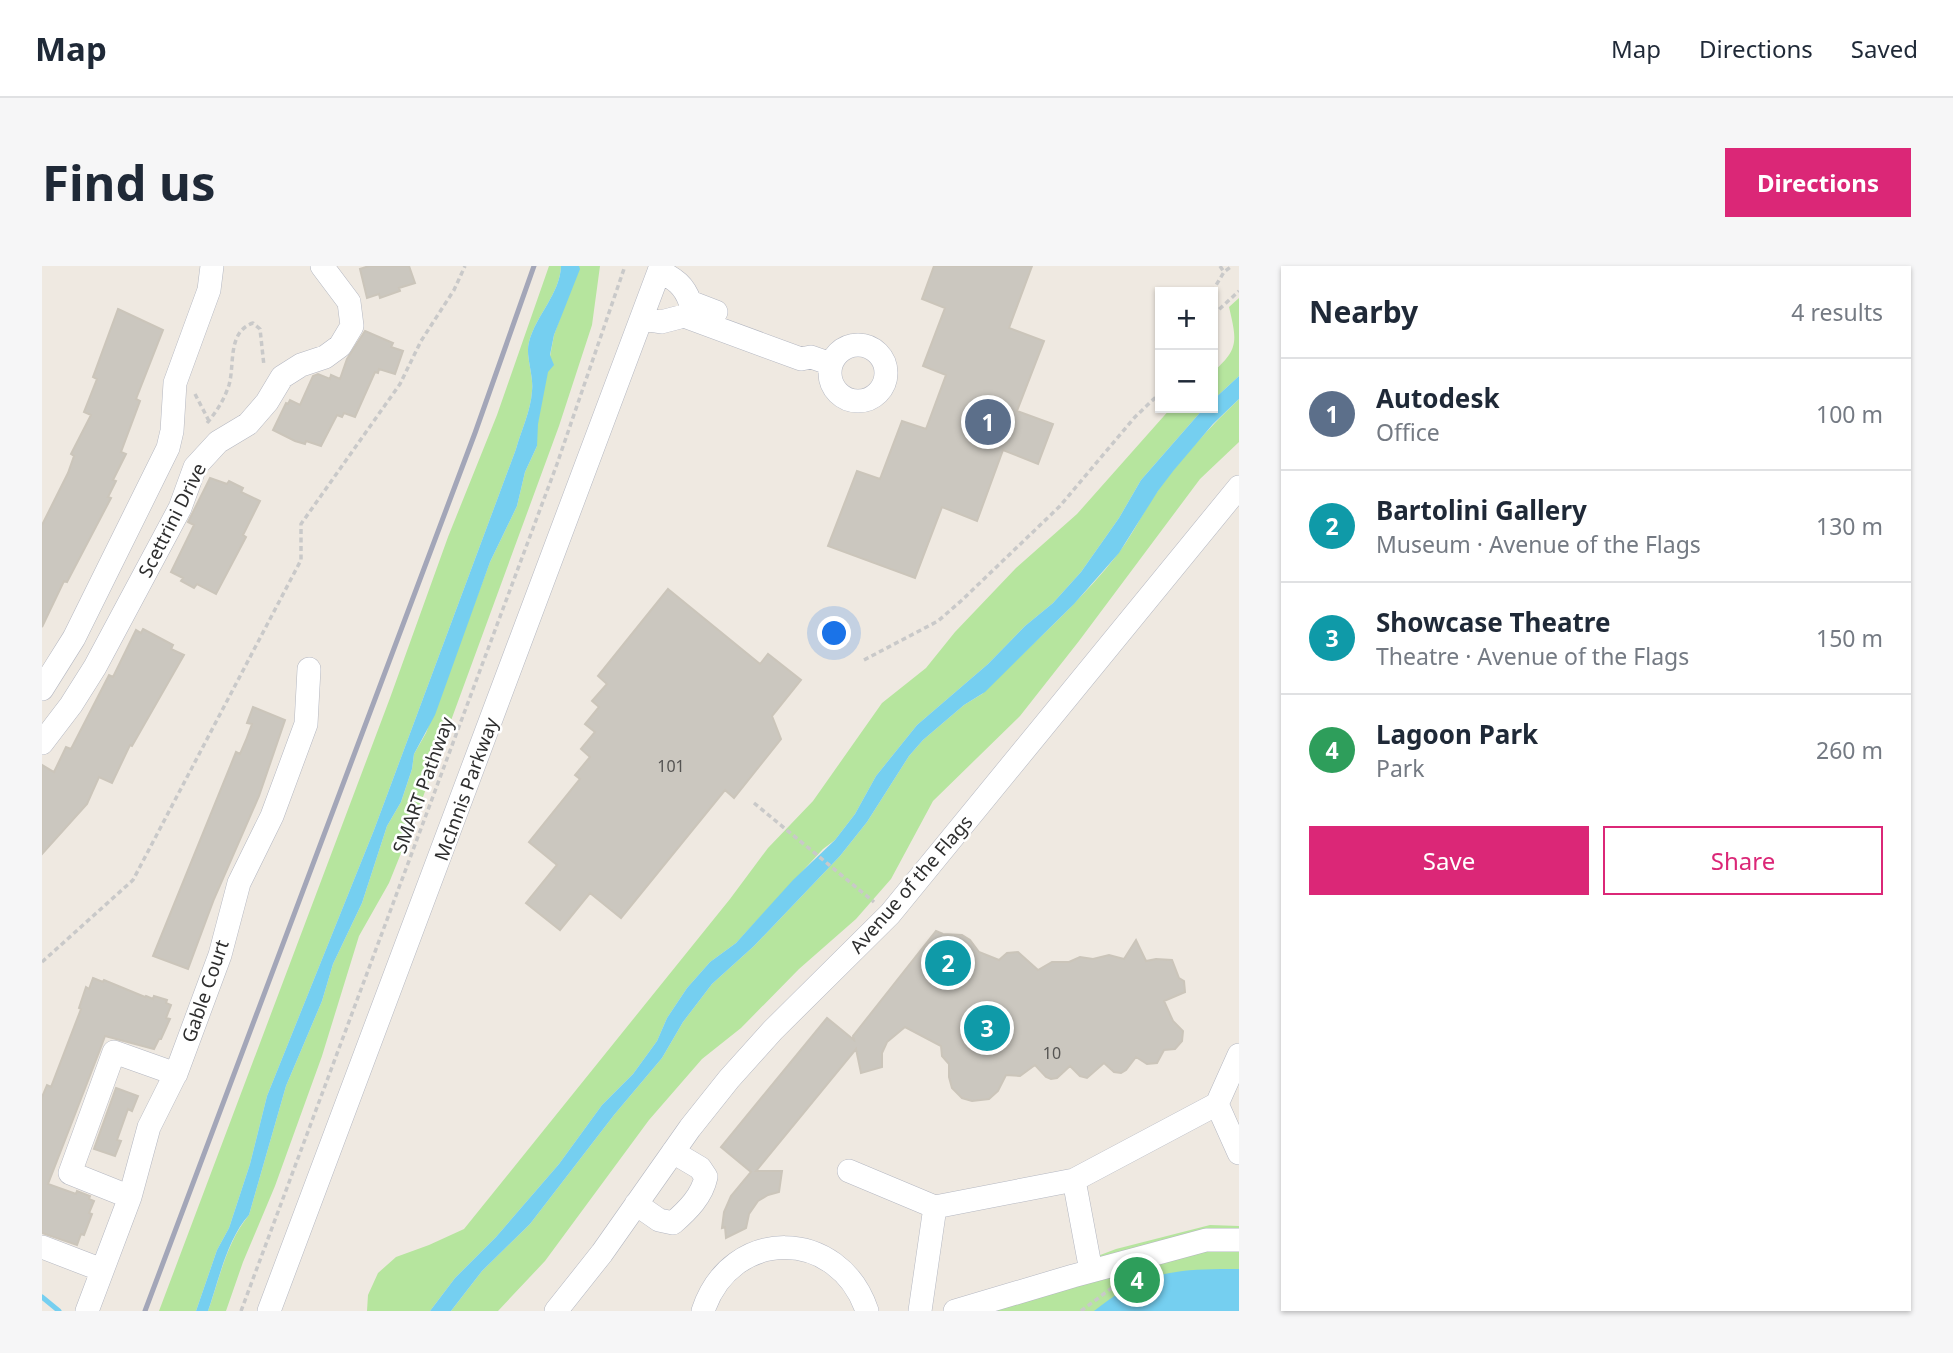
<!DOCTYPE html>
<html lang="en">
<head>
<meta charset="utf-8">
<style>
  :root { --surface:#fff; --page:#f6f6f7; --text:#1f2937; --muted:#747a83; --line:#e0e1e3; --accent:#db2777 }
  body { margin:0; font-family:"Noto Sans",sans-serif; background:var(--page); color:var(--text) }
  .controls { position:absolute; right:21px; top:21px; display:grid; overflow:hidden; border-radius:0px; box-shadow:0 2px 5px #0004 }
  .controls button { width:63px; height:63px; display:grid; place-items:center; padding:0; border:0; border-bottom:2px solid var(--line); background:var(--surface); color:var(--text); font:35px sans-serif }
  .you { position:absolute; left:793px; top:368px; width:24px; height:24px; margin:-18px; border:5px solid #fff; border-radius:50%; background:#1a73e8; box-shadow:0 0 0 10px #1a73e833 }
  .badge { display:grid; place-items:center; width:46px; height:46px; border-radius:50%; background:var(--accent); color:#fff; font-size:23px; font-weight:700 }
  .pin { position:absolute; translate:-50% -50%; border:4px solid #fff; box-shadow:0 2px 7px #0006 }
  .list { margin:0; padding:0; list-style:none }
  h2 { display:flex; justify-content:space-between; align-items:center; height:91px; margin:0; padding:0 28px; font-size:30px }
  h2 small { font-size:23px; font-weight:400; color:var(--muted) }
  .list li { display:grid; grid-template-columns:46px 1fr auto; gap:21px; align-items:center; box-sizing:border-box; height:112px; padding:0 28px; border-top:2px solid var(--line) }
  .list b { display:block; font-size:26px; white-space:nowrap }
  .list p { margin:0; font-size:23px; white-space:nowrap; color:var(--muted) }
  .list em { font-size:23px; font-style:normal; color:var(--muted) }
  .actions { display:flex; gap:14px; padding:21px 28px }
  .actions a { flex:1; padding:16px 0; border:2px solid var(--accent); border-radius:0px; text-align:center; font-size:24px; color:var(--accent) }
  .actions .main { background:var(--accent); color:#fff }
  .map { position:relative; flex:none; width:1197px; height:1045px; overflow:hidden; border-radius:0px }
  header { display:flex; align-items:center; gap:42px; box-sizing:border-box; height:98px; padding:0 35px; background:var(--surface); border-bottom:2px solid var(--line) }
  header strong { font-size:33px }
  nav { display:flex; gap:38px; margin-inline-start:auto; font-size:24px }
  .intro { display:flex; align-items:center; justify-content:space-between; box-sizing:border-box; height:168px; padding:0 42px }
  h1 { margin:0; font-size:49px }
  .button { padding:18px 32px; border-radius:0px; background:var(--accent); color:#fff; font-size:24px; font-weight:700 }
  main { display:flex; gap:42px; padding:0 42px }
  aside { flex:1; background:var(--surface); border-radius:0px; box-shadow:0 2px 5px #0004 }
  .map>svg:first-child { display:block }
  .green { fill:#b6e59e }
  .water { fill:#75cff0 }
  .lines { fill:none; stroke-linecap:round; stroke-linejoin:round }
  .stream { stroke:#75cff0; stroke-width:5 }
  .building { fill:#cbc7bf; stroke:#cbc5ba; stroke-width:2 }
  .minor-casing { stroke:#b4b7c1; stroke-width:24 }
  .path { stroke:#c9c9c9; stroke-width:3.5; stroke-dasharray:5 3.5; stroke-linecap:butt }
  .minor { stroke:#fff; stroke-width:23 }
  .rail { stroke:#a3a6b8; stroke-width:5 }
  .labels { text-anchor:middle; stroke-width:5; stroke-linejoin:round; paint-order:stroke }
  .number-label { font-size:16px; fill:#555452 }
  .street-label { font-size:19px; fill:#2e2e2e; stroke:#fff }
</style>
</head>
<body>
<header>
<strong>Map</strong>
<nav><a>Map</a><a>Directions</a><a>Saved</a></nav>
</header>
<div class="intro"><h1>Find us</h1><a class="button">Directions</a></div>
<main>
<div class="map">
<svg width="1197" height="1045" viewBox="0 0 1197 1045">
  <rect width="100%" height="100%" fill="#efe9e1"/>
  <!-- green -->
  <path class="green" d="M 507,0 L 519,0 C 518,28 494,49 487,76 C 483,90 492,109 490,125 C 489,144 479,165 474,183 L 332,564 L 225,830 L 208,898 L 187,962 L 175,984 L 154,1045 L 117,1045 L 348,432 L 406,271 L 455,149 Z
    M 537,0 L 558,0 L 550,59 L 517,160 L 374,550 L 347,617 L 317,670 L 280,790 L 233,920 L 201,996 L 184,1045 L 166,1045 C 177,1014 185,975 207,949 L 244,820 L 280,735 L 291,698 L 320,637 L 345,560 L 359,536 L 370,503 L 372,488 L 384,467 L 448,296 L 475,240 L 483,206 L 495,180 L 495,160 L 512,69 Z
    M 1197,32 L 1197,110 L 1171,134 L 1171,106 C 1197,83 1195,75 1187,41 Z
    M 1197,133 L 1197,176 L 1158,213 L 1037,375 L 978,450 L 891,535 L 849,613 L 814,653 L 757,703 L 699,762 L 660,793 L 607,854 L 503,995 L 456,1045 L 409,1045 L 440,1005 L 488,958 L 572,849 L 620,792 L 641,756 L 670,718 L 712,680 L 798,590 L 825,556 L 867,490 L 881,474 L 922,439 L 940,428 C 985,382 1035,340 1075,289 C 1090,270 1101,246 1115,226 C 1139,192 1168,161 1197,133 Z
    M 1129,142 L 1162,142 L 1099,214 L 1077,252 L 1039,306 L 1011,337 L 983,360 L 946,398 L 875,459 L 834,510 L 813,548 L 793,574 L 781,583 L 694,677 L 668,696 L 645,722 L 625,752 L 615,775 L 591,808 L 560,839 L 517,898 L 454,971 L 413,1012 L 388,1045 L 325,1045 L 326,1029 L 336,1007 L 354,991 L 387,979 L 422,963 L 688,633 L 726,582 L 771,535 L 840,437 L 884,402 L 913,366 L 974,302 L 1035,248 Z
    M 1168,959 L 1197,960 L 1197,1045 L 911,1045 L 1074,983 Z"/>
  <!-- water -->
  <path class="water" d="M 519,0 L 537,0 L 538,3 L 512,69 L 508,89 L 512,99 L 506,106 L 496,158 L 495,180 L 483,206 L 475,240 L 448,296 L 393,449 L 372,488 L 370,503 L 359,536 L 345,560 L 320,637 L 291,698 L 280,735 L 244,820 L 207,949 C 185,973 177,1014 166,1045 L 154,1045 L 175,984 L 187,962 L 208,898 L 225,830 L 332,564 L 474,183 C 479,165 489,144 490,125 C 492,109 483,90 487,76 C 494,49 518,28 519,0 Z
    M 1197,110 L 1197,133 L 1171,158 L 1132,204 L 1116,225 L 1077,287 L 1032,338 L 943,426 L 922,439 L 881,474 L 867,490 L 825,556 L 798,590 L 712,680 L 670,718 L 641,756 L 620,792 L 572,849 L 488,958 L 440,1005 L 409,1045 L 388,1045 L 413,1012 L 454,971 L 517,898 L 560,839 L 591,808 L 615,775 L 625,752 L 645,722 L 668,696 L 694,677 L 751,614 L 793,574 L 813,548 L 834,510 L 875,459 L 946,398 L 983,360 L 1011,337 L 1039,306 L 1077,252 L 1099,214 L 1162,142 L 1171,142 L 1171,134 Z
    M 1197,1003 L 1197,1045 L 1052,1045 C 1104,1004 1134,1003 1197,1003 Z"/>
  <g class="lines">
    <!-- stream -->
    <path class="stream" d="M 0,1031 L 17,1045"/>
  </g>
  <!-- building -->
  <path class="building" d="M 327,0 L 367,0 L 373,17 L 357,22 L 358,25 L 338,32 L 337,28 L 325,32 L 318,3 Z
    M 892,0 L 990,0 L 967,62 L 1002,75 L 975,145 L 1011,158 L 996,198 L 961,184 L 935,255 L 900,241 L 873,312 L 786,280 L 815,205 L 838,213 L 860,155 L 884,163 L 904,109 L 881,100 L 903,42 L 880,33 Z
    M 76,43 L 121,64 L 94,133 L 98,135 L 79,186 L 84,188 L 71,214 L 74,215 L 66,231 L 69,232 L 25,316 L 22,315 L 0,361 L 0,259 L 26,207 L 32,190 L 29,188 L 49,149 L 42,146 L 55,113 L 51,111 Z
    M 323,65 L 351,77 L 349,81 L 361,85 L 353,108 L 337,103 L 336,107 L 333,106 L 313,151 L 302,147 L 300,151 L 295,149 L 279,180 L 264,175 L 263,178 L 253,175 L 231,164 L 244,137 L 246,138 L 248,134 L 258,139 L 271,110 L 276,108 L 288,113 L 289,109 L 298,113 L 305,93 Z
    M 168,212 L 185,218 L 187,215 L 201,222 L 199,226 L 218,235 L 201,269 L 204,271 L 174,328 L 155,318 L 152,322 L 139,315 L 141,312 L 129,306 L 152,259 L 146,256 Z
    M 626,323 L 718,398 L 726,388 L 759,414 L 730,450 L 739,473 L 692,532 L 683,524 L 579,652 L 548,627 L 518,664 L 484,637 L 515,599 L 487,576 L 538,513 L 533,509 L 548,491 L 539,483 L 553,466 L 543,458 L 557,441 L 550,435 L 565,418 L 556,410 Z
    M 101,363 L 131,379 L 129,383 L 142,389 L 90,480 L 88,479 L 70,517 L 57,511 L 45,538 L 0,588 L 0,499 L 12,506 L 24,481 L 29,483 L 67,409 L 71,411 L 94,364 L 99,367 Z
    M 211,441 L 243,454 L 217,530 L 172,633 L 146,703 L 111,690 L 194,486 L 198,488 L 204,474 L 210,458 L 205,457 Z
    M 894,665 L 901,668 L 920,669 L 928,674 L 937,686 L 957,694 L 965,687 L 976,686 L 996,704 L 1010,696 L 1027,696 L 1038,691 L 1051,693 L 1067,689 L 1082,693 L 1094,674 L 1104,695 L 1114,693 L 1130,694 L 1137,712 L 1142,715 L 1143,726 L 1122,735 L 1131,755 L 1141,765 L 1140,775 L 1133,783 L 1122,784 L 1115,797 L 1105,798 L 1094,791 L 1084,804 L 1079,807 L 1072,806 L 1062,797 L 1045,812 L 1038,810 L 1028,800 L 1015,812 L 1009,813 L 1004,811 L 993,799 L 978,810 L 964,809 L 956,825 L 947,833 L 930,835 L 920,832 L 910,822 L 907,811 L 907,798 L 900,790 L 899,780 L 863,761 L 845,776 L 840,787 L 840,801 L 819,807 L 814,783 L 714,905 L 740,905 L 737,926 L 726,929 L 716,935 L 707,948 L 704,962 L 684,972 L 683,961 L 680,962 L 682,946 L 689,930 L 709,906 L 679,881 L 785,752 L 812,774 L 811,770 Z
    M 51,712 L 61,716 L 62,714 L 103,731 L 104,730 L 111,733 L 112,730 L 125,734 L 124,737 L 129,739 L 124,752 L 128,753 L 119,773 L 117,773 L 112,783 L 63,770 L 59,781 L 6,918 L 34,928 L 35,925 L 48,930 L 47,933 L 52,935 L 47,947 L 50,948 L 42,969 L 39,968 L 35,979 L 0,967 L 0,831 L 5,819 L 9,821 L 39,743 L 37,742 L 44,721 L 47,723 Z
    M 74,822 L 96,830 L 90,845 L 86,843 L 75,874 L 79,875 L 73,890 L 52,883 Z"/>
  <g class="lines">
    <defs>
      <path id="minor" d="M 617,5 C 633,13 642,19 648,36 L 674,46
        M 600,53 L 619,56 L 642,50 L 759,93 L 769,91 L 789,98
        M788 107a28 28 0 1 1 56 0a28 28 0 1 1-56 0Z
        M 0,423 L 32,372 L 126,182 L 130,165 L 133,117 L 167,24 L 170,0
        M 0,477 L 29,439 L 53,401 L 138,242 L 153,201 L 176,176 L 206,158 L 225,136 L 240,111 L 259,99 L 283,91 L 298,80 L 310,60 L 307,36 L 280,0
        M 1175,838 L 1197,887
        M 807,905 L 893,941
        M 88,931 L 28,907 L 72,786 L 134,808
        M 594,938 L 617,954 L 631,957 C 646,944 660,930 664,911 L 658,902 L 631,886
        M 0,981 L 60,1004
        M 1049,1005 L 1032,914 L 1175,838 L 1197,789
        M 45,1045 L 88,931 L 107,861 L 135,805 L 178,689 L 197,617 L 230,550 L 264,458 L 267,403
        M 227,1045 L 619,0
        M 514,1045 L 560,987 L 648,862 L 687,813 L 731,764 L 848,648 L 1197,221
        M 661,1045 C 689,960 797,961 825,1045
        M 878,1045 L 893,941 L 1032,914
        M 913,1045 L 1031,1010 L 1164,974 L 1197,974"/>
    </defs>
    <!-- minor casing -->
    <use href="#minor" class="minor-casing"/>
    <!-- path -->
    <path class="path" d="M 1178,0 L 1182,6
      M 1170,26 L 1182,6 L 1190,0
      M 1171,49 L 1197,25
      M 153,128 L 167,155
      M 165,157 C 175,145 182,134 187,119 C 193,98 185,66 211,57 L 218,63 L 222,100
      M 822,394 L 896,355 L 919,335 L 1018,240 L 1093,151 L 1118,127
      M 712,537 L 832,636
      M 0,696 L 91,614 L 259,294 L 259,258 L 358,118 L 379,75 L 412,24 L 423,0
      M 199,1045 L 515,198 L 583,0
      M 1039,1045 L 1071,1021"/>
    <!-- minor -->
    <use href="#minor" class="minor"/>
    <!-- rail -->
    <path class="rail" d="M 103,1045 L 433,167 L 492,0"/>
  </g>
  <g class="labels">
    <!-- number labels -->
    <g class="number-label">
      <text x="629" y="506">101</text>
      <text x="1010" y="793">10</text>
    </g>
    <!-- street labels -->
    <g class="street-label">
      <text transform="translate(130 254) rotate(-63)" y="7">Scettrini Drive</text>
      <text transform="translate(381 519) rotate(-70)" y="7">SMART Pathway</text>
      <text transform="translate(424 523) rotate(-70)" y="7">McInnis Parkway</text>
      <text transform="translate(869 618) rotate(-49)" y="7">Avenue of the Flags</text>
      <text transform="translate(163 725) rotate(-71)" y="7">Gable Court</text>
    </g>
  </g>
</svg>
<div class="controls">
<button>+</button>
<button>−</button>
</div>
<div class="you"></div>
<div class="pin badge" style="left:946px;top:156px;background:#5c6f8a">1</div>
<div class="pin badge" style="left:906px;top:697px;background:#0f9aa8">2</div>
<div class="pin badge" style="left:945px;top:762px;background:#0f9aa8">3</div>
<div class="pin badge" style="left:1095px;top:1014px;background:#2e9e5b">4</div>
</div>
<aside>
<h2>Nearby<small>4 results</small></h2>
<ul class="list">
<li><span class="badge" style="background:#5c6f8a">1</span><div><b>Autodesk</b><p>Office</p></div><em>100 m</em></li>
<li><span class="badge" style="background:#0f9aa8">2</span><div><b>Bartolini Gallery</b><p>Museum · Avenue of the Flags</p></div><em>130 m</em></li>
<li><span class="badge" style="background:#0f9aa8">3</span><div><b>Showcase Theatre</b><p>Theatre · Avenue of the Flags</p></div><em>150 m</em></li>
<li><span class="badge" style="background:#2e9e5b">4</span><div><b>Lagoon Park</b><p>Park</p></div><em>260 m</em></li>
</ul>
<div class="actions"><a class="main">Save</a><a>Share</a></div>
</aside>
</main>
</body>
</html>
